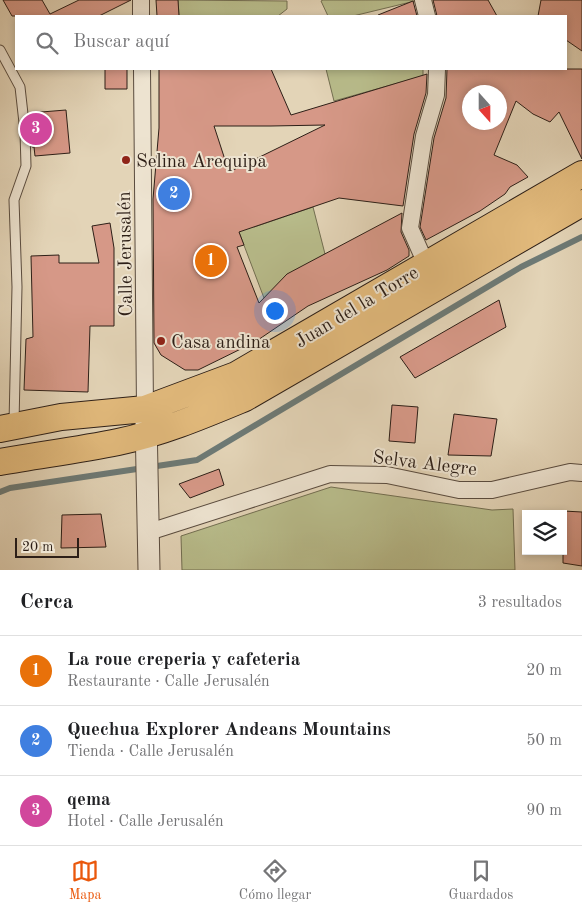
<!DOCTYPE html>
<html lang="es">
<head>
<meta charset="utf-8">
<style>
  :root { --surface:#fff; --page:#f2f2f2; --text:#202124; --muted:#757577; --line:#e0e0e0; --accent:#ea580c }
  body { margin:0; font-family:"Old Standard TT",serif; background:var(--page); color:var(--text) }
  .controls { position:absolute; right:15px; bottom:15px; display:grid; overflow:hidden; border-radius:0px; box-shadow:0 2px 8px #0003 }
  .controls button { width:45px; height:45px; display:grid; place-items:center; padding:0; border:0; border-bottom:1px solid var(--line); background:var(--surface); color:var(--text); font:25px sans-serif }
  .compass { position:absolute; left:462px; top:85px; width:45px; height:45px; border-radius:50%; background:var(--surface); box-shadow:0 2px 8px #0003; rotate:159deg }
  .scale { position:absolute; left:15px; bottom:12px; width:64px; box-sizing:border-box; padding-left:5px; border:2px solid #2d1f17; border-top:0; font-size:14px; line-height:18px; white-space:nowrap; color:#2d1f17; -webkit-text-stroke:4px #ede3d0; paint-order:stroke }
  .you { position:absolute; left:274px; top:310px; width:18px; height:18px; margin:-12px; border:4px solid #fff; border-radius:50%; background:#1a73e8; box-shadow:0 0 0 8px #1a73e833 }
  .badge { display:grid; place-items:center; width:32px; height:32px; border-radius:50%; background:var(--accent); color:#fff; font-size:16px; font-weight:700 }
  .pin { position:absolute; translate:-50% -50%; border:2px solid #fff; box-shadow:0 1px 5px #0006 }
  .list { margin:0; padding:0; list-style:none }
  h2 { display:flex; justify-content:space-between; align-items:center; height:65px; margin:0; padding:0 20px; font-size:21px }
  h2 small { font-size:16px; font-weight:400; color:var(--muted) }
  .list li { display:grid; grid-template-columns:32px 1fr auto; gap:15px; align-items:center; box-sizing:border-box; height:70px; padding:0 20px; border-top:1px solid var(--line) }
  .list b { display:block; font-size:19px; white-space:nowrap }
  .list p { margin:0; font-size:16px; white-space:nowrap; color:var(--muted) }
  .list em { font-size:16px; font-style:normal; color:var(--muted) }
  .icon { flex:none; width:28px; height:28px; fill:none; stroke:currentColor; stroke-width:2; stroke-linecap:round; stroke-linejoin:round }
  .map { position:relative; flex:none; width:582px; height:570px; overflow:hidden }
  .search { position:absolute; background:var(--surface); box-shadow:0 2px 8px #0003; left:15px; right:15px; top:15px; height:55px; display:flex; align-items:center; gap:12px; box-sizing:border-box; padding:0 18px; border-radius:0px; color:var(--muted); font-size:19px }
  .sheet { height:275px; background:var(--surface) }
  nav { display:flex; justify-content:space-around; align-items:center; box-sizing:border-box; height:70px; border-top:1px solid var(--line); background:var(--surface); font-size:14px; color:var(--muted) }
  nav a { display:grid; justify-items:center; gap:2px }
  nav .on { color:var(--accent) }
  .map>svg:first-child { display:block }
  .green { fill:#b8bc8b; stroke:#726e51 }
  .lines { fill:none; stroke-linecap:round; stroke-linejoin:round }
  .stream { stroke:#6d7a76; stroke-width:6 }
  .building { fill:#d69887; stroke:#2d1f17; fill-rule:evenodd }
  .service-casing { stroke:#5a4c3f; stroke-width:11 }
  .minor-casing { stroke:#5a4c3f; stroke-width:18 }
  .tertiary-casing { stroke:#5a4c3f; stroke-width:23 }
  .primary-casing { stroke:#2d1f17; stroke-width:28 }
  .service { stroke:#ede3d0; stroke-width:9 }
  .minor { stroke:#ede3d0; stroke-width:16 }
  .tertiary { stroke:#ede3d0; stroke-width:21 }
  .primary { stroke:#e2ba7c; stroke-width:26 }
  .poi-dot { fill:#8f2418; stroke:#ede3d0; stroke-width:2 }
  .labels { text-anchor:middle; stroke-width:4; stroke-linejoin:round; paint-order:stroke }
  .poi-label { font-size:19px; fill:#2d1f17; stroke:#ede3d0; text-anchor:start }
  .street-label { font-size:19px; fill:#2d1f17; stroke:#ede3d0 }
</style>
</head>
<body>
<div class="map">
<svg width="582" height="570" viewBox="0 0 582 570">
  <rect width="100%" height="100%" fill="#e3d4b7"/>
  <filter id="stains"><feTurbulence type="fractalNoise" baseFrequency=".004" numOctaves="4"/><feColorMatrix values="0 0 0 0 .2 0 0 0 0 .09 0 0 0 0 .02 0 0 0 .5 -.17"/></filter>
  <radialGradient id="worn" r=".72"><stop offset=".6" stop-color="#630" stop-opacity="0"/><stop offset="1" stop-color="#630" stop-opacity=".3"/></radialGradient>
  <!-- green -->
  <path class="green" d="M 178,0 L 287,1 L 287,9 L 278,16 L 179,16 Z
    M 323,0 L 415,0 L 415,1 L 353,16 L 328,16 L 321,1 Z
    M 326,69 L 423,69 L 423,76 L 334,101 Z
    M 313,207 L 325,254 L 264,298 L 231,211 L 254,227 Z
    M 331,487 L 492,510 L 513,509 L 515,570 L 182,570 L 181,536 Z"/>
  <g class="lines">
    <!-- stream -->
    <path class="stream" d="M 0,492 L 10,488 L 197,460 L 521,267 L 582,237"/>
  </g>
  <!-- building -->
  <path class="building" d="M 3,0 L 42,0 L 50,14 L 79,0 L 131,0 L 99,16 L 12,16 Z
    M 156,0 L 178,0 L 179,16 L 157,16 Z
    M 433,0 L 488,0 L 497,16 L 437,16 Z
    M 541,0 L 582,0 L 582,51 L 566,40 L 566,16 L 538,16 Z
    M 413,1 L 417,16 L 379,16 L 378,15 Z
    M 105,69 L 127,69 L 127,89 L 105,89 Z
    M 159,69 L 271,69 L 291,115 L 427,74 L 426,93 L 414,134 L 403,206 L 339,198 L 239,232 L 244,245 L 237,247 L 259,303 L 287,274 L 402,213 L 401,232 L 409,250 L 409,256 L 387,270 L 308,306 L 255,342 L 198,370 L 185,370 L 161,355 L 154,343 L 153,199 L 159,128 ZM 325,125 L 229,172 L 214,126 L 271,126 Z
    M 447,69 L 582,69 L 582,159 L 559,112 L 550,122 L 533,114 L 516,101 L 494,155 L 517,165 L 528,177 L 510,187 L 505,194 L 480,211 L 426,240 L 420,227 L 434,138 L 446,98 ZM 470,92 L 500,92 L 500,122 L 470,122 Z
    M 66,110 L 70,153 L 35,156 L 34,147 L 32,147 L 29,113 Z
    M 110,223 L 114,248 L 114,326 L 90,326 L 88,392 L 24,390 L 26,339 L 33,337 L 31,256 L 59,255 L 59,263 L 99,263 L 92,226 Z
    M 499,300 L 506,327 L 415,378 L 400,357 Z
    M 392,405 L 418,407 L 415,443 L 389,441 Z
    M 454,414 L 497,419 L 491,456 L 448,455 Z
    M 219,469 L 224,485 L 190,498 L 179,484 Z
    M 563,511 L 582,512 L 582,566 L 563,563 Z
    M 101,514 L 106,547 L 61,548 L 62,515 Z"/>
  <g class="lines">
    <defs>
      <path id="service" d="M 0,50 L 20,87 L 25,132 L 26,166 L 14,200 L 17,287 L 14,423"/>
      <path id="minor" d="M 141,0 L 141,16
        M 423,0 L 427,16
        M 142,69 L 145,409
        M 426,264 L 410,228 L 424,136 L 436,95 L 437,69
        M 149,532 L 330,474 L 387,475 L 459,490 L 492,490 L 570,472 L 582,473"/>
      <path id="tertiary" d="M 146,420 L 149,570"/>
      <path id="primary" d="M 0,429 L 61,417 L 145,409 L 236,375 L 582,174
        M 0,462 C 39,455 79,450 118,442 C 162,433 204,415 245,398 L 582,203"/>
    </defs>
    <!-- service casing -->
    <use href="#service" class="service-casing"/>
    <!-- minor casing -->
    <use href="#minor" class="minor-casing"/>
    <!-- tertiary casing -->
    <use href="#tertiary" class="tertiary-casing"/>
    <!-- primary casing -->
    <use href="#primary" class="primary-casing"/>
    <!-- service -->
    <use href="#service" class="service"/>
    <!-- minor -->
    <use href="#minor" class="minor"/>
    <!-- tertiary -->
    <use href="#tertiary" class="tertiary"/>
    <!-- primary -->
    <use href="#primary" class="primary"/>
  </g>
  <!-- markers -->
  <g class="poi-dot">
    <circle cx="126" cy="160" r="5"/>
    <circle cx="161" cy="341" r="5"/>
  </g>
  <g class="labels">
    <!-- poi labels -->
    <g class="poi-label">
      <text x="136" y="167">Selina Arequipa</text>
      <text x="171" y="348">Casa andina</text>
    </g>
    <!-- street labels -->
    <g class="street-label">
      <text transform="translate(124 254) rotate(-91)" y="7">Calle Jerusalén</text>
      <text transform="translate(356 306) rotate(-31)" y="7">Juan del la Torre</text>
      <text transform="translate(425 462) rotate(7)" y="7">Selva Alegre</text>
    </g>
  </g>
  <rect width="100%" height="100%" filter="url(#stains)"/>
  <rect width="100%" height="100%" fill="url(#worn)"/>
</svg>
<div class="controls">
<button><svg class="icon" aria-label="layers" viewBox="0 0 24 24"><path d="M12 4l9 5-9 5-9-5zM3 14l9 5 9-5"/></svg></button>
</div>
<svg class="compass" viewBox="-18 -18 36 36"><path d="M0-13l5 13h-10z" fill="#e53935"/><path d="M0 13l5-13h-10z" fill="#757577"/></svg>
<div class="scale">20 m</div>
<div class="you"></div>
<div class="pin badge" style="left:211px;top:261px;background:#e8710a">1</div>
<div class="pin badge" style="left:174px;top:194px;background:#3f7fe0">2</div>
<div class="pin badge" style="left:36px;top:129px;background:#d1479c">3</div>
<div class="search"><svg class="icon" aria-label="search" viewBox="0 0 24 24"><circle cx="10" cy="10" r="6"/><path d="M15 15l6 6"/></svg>Buscar aquí</div>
</div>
<section class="sheet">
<h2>Cerca<small>3 resultados</small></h2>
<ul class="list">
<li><span class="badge" style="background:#e8710a">1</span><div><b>La roue creperia y cafeteria</b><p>Restaurante · Calle Jerusalén</p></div><em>20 m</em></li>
<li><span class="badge" style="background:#3f7fe0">2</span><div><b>Quechua Explorer Andeans Mountains</b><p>Tienda · Calle Jerusalén</p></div><em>50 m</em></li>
<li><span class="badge" style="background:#d1479c">3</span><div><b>qema</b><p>Hotel · Calle Jerusalén</p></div><em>90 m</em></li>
</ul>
</section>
<nav>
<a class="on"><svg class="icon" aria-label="map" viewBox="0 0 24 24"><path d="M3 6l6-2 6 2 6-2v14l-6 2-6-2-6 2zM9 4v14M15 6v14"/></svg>Mapa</a>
<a><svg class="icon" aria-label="directions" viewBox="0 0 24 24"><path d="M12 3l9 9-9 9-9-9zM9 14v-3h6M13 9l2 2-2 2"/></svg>Cómo llegar</a>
<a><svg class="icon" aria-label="saved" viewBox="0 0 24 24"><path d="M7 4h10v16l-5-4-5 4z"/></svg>Guardados</a>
</nav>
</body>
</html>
